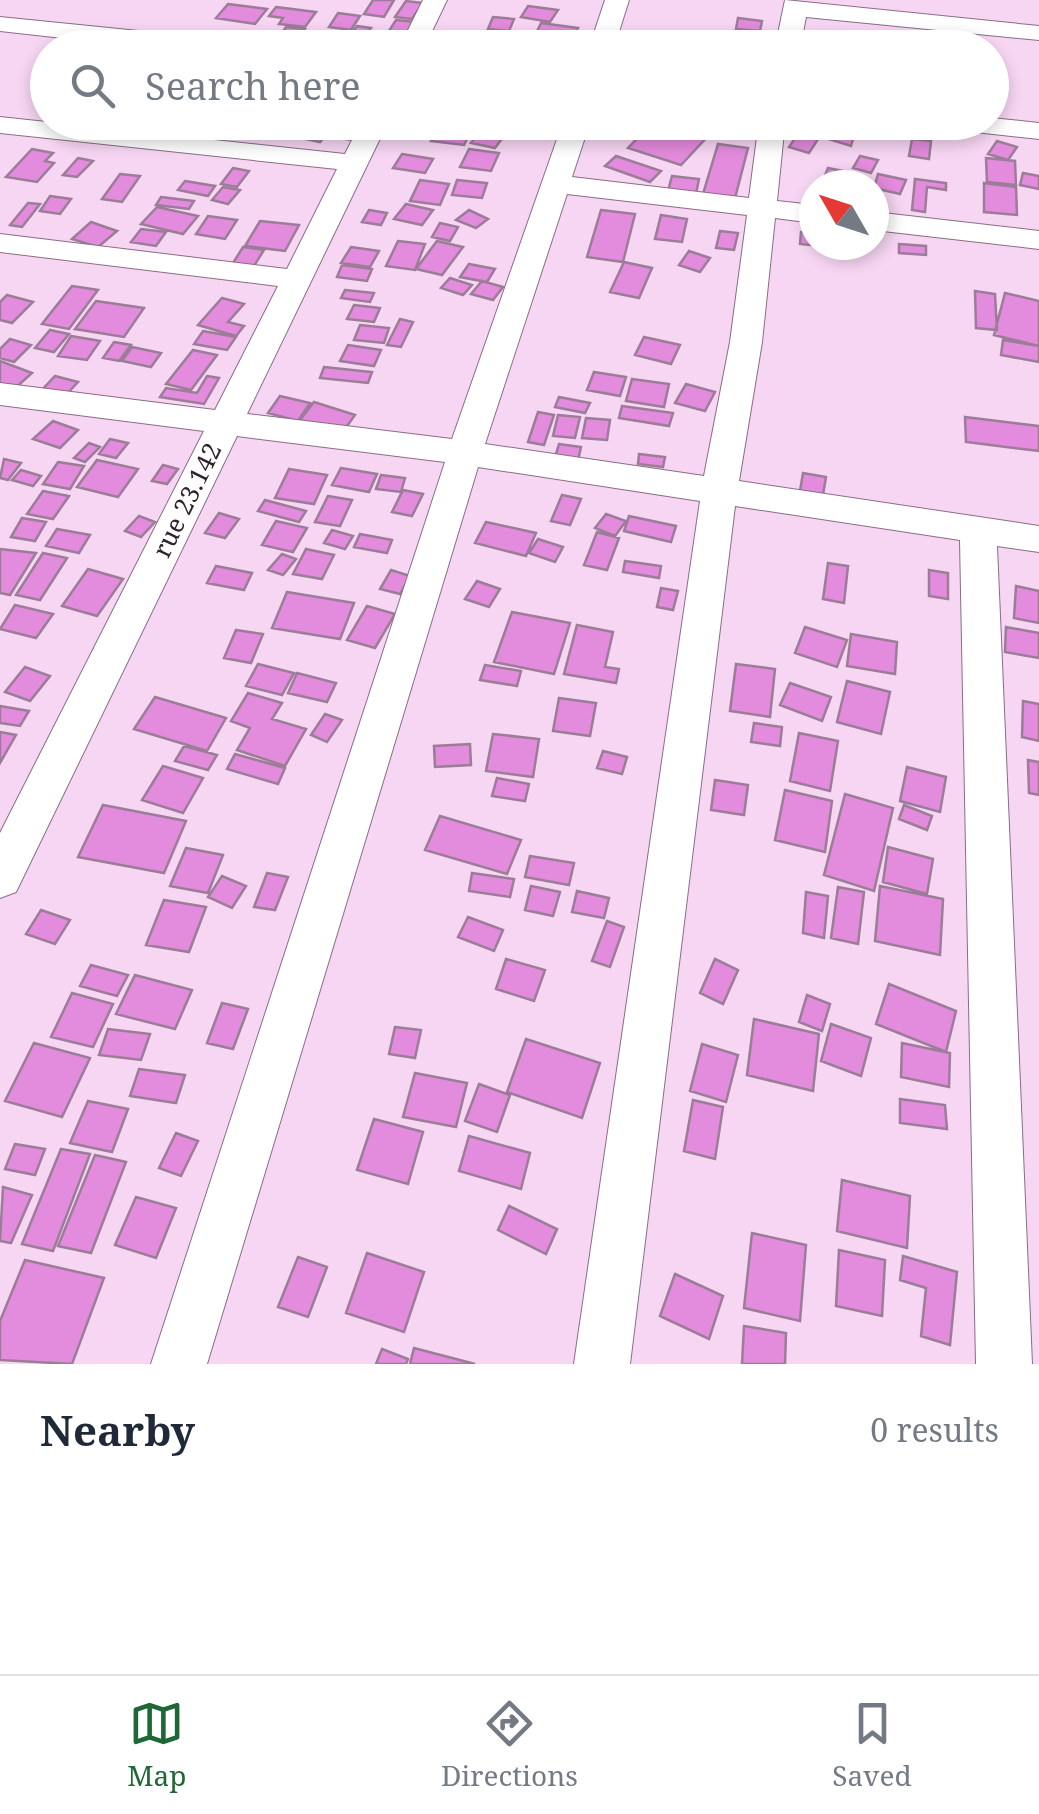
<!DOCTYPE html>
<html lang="en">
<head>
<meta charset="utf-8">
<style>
  :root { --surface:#fff; --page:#f2f2f3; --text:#1f2937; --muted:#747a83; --line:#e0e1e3; --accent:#1f6735 }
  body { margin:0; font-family:"Noto Serif",serif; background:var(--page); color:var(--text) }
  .compass { position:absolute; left:799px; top:170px; width:90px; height:90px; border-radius:50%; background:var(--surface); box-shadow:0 5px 15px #0003; rotate:309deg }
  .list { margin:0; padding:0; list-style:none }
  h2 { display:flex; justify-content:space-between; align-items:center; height:130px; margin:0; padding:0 40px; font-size:42px }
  h2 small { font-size:32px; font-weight:400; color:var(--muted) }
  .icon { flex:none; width:55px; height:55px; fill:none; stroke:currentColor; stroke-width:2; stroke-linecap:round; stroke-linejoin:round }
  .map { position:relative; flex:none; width:1039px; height:1364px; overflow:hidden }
  .search { position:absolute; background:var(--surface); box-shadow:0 5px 15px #0003; left:30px; right:30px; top:30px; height:110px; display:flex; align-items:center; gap:25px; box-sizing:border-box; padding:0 35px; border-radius:55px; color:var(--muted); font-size:38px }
  .sheet { height:310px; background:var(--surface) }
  nav { display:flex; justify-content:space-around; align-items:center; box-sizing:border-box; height:140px; border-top:2px solid var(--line); background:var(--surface); font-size:28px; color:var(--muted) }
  nav a { display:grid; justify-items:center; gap:5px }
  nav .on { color:var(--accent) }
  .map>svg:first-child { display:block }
  .building { fill:#e38bdc; stroke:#9b7d98; stroke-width:2.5 }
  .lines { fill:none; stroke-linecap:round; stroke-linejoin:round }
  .minor-casing { stroke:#8a6d87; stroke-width:2 }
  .minor { fill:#fff; fill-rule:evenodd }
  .labels { text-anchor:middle; stroke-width:9; stroke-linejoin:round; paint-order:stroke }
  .street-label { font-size:25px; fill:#2f232e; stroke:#fff }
</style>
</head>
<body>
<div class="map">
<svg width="1039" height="1364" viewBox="0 0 1039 1364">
  <rect width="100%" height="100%" fill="#f7d6f3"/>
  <!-- building -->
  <path class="building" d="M 373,0 L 394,0 L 384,17 L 364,14 Z
    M 406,1 L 423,3 L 412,19 L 395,17 Z
    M 228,4 L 267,9 L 255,24 L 216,18 Z
    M 528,6 L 558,10 L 550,22 L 521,17 Z
    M 276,7 L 316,12 L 305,27 L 279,24 L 283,18 L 269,16 Z
    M 338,13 L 360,16 L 351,30 L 329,27 Z
    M 493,17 L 514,19 L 509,31 L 488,29 Z
    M 738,18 L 762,21 L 760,31 L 736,29 Z
    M 396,20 L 416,22 L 405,40 L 385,37 Z
    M 541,23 L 578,28 L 568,46 L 532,42 Z
    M 357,26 L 371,28 L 361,41 L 373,43 L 370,48 L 340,48 Z
    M 286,27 L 305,29 L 298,41 L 278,38 Z
    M 181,122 L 203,122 L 192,137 L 172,134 Z
    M 341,122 L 364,122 L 352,140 L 331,137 Z
    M 653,122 L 664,122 L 708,136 L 681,165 L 628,148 Z
    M 816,122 L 856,129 L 851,146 L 812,134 Z
    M 486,124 L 509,129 L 495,148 L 471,143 Z
    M 312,125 L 331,129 L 320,142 L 301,138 Z
    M 440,125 L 472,129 L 464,145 L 431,141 Z
    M 800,131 L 820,136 L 809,153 L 789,147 Z
    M 912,139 L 931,141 L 929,159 L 909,156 Z
    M 997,141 L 1017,147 L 1008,160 L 988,154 Z
    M 718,144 L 748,148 L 735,198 L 703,194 Z
    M 32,149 L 53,153 L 45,161 L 54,163 L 37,182 L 6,177 Z
    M 469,149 L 499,153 L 491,171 L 460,167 Z
    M 402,154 L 433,159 L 425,173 L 393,168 Z
    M 616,156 L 661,171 L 650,182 L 605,166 Z
    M 860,156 L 878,160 L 871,173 L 853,168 Z
    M 78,158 L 93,161 L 77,177 L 63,175 Z
    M 986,158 L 1015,161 L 1016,185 L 987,182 Z
    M 233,168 L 249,171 L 237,187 L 221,184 Z
    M 828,168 L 858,174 L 853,185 L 821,185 Z
    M 1023,173 L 1039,176 L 1039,189 L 1020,185 Z
    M 120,174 L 140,176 L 122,202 L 102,199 Z
    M 878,174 L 906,180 L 900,194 L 874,188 Z
    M 672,176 L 699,179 L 696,194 L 668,191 Z
    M 915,179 L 946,183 L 946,190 L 927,187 L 925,212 L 912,210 Z
    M 420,180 L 449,184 L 440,205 L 410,201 Z
    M 457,180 L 487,183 L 482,198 L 452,195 Z
    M 185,181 L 215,186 L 208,196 L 178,190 Z
    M 984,183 L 1016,187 L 1017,215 L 984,212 Z
    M 223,187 L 240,190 L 228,204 L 212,200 Z
    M 50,196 L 71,199 L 60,214 L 40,211 Z
    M 161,197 L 194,201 L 189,209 L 156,205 Z
    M 28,203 L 40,204 L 22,227 L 10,225 Z
    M 406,204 L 433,210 L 422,225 L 394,219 Z
    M 157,207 L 198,216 L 183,234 L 141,224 Z
    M 369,210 L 387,213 L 381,225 L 362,222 Z
    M 469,210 L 488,219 L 476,228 L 456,220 Z
    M 601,210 L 635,214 L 623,262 L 587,257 Z
    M 661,215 L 687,219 L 682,242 L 655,239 Z
    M 208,216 L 237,220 L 225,239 L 196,234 Z
    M 260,221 L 299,225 L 285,251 L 245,246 Z
    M 91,222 L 117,231 L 98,247 L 72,239 Z
    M 440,223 L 458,227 L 450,241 L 432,237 Z
    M 141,229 L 166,232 L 156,246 L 131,242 Z
    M 720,231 L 738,233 L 734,250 L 716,248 Z
    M 801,232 L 814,233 L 814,245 L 849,245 L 848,249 L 800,244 Z
    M 398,241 L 425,244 L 415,270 L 386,266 Z
    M 437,241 L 463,247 L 442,275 L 416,269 Z
    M 899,244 L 926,246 L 926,255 L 899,253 Z
    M 243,247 L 264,250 L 254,266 L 233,263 Z
    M 351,247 L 379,251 L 370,267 L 341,263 Z
    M 689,251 L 710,258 L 700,272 L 679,265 Z
    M 624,262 L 652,268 L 639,298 L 610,292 Z
    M 469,264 L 495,269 L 487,282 L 460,277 Z
    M 342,265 L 372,269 L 367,281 L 337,277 Z
    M 450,278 L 472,285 L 463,295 L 441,288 Z
    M 482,281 L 503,287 L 493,300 L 471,294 Z
    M 72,286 L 98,290 L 69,329 L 42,324 Z
    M 345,290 L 374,293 L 370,302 L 341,298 Z
    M 975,291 L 995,294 L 997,330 L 976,328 Z
    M 1005,293 L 1039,301 L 1039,346 L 994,335 Z
    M 7,295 L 33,302 L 12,323 L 0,320 L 0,302 Z
    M 222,298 L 244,304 L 228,322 L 244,326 L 236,336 L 198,325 Z
    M 96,301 L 144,308 L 124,337 L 75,329 Z
    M 354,305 L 380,308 L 374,322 L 347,319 Z
    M 400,319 L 413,322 L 401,347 L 387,345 Z
    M 360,325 L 389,328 L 384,343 L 354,340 Z
    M 50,330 L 69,334 L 54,352 L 35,348 Z
    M 203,331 L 236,337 L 227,350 L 194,344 Z
    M 71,336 L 100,341 L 87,360 L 58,356 Z
    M 644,337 L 680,345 L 671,364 L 635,355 Z
    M 10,339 L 31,345 L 14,362 L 0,358 L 0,349 Z
    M 1003,340 L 1039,346 L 1039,362 L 1001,355 Z
    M 114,342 L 131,345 L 119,361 L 103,358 Z
    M 348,345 L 381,350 L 374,366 L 340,361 Z
    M 132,347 L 161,353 L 151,367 L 122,361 Z
    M 193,350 L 217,355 L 191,390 L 166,384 Z
    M 0,361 L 32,373 L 13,390 L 0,386 Z
    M 324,367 L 372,372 L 368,383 L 320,378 Z
    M 594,372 L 626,377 L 620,396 L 587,390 Z
    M 55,376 L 78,382 L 63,398 L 40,392 Z
    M 207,376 L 219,378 L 204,404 L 160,397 L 166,388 L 197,393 Z
    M 632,379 L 669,384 L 664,407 L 626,401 Z
    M 686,384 L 715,392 L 705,411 L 675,403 Z
    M 280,396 L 310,403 L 298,421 L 268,413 Z
    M 559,397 L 590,403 L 585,413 L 555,407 Z
    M 314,402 L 355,415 L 342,433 L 300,420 Z
    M 622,406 L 673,413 L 669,426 L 619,418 Z
    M 538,412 L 554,415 L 544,445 L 528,442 Z
    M 558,415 L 580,417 L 575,438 L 553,436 Z
    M 965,417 L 1039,426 L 1039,451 L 966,442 Z
    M 586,418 L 610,420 L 607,440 L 582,438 Z
    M 53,421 L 78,430 L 60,448 L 33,439 Z
    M 110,439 L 128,443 L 116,458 L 99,454 Z
    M 89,443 L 100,447 L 85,462 L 74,458 Z
    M 559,444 L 581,447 L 577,465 L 554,461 Z
    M 639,454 L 665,457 L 663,467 L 638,464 Z
    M 4,459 L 21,463 L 8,480 L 0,478 Z
    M 97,460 L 138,469 L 118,497 L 77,487 Z
    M 58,462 L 84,466 L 70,489 L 43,484 Z
    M 163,465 L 178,469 L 167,484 L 152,481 Z
    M 341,468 L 377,474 L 369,492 L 332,485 Z
    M 289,469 L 327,475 L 314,504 L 275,498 Z
    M 21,470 L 41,476 L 33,486 L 12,480 Z
    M 803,473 L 826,477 L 823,495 L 800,491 Z
    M 381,475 L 405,478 L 401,492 L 376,489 Z
    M 403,490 L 423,494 L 412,516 L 392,512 Z
    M 43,491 L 69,496 L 53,519 L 27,514 Z
    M 562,495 L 581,499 L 570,525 L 551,521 Z
    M 328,496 L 352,500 L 340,526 L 315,522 Z
    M 265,500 L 306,511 L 299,522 L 258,511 Z
    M 219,513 L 239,519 L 225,538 L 205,533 Z
    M 606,514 L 626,521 L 615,536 L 595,528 Z
    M 139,516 L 155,522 L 141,537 L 125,531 Z
    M 629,516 L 676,526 L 671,542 L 624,531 Z
    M 22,518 L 46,522 L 35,541 L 11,537 Z
    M 276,521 L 307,528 L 293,552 L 262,545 Z
    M 486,522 L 536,533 L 526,556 L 475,543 Z
    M 57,529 L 90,535 L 79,553 L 46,546 Z
    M 332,530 L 353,536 L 345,549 L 324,543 Z
    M 597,532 L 619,538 L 607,570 L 584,565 Z
    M 360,534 L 392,540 L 387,553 L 354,547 Z
    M 538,539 L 563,547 L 555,562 L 529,553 Z
    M 0,549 L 36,553 L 10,595 L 0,593 Z
    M 306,549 L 334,555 L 322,579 L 293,574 Z
    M 43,553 L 67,558 L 40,600 L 16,595 Z
    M 282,554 L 296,559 L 283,575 L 268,570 Z
    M 625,561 L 661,566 L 659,578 L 623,572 Z
    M 828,563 L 848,566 L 844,603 L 823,599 Z
    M 216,566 L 252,573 L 244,590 L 207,583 Z
    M 88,569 L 123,579 L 97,616 L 62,606 Z
    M 391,570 L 410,576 L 400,594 L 380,589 Z
    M 929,570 L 948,573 L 948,599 L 929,596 Z
    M 477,581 L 500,589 L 489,607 L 465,599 Z
    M 1016,586 L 1039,591 L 1039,623 L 1014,618 Z
    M 661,588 L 678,591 L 673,610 L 657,607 Z
    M 287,592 L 354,603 L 340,639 L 272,628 Z
    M 15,605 L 53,614 L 36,638 L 0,629 Z
    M 367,606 L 395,614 L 375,648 L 347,640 Z
    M 512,612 L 570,623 L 554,674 L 494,662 Z
    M 577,625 L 613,632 L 605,667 L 619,669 L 616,683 L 564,674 Z
    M 805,627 L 847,640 L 837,667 L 795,653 Z
    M 1006,627 L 1039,633 L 1039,658 L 1005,652 Z
    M 236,630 L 263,634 L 251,663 L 224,658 Z
    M 851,634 L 897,642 L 895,674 L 847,666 Z
    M 258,664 L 294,673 L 282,695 L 246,686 Z
    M 736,664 L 775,669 L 770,717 L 730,711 Z
    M 485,665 L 521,671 L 517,686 L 480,680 Z
    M 25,667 L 50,676 L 30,701 L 5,692 Z
    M 297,673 L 336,683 L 327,702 L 288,693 Z
    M 847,681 L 890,692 L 881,734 L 837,722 Z
    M 790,683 L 831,697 L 822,721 L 780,705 Z
    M 248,693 L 282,703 L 272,719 L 306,729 L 285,766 L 237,750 L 250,728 L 231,721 Z
    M 155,697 L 226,718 L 207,751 L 134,729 Z
    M 559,698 L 596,703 L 590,736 L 553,731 Z
    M 1023,701 L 1039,704 L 1039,741 L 1022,737 Z
    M 0,706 L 29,711 L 20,726 L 0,723 Z
    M 325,714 L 342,720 L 327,742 L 311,735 Z
    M 754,723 L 782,727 L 780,746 L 751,742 Z
    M 0,732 L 16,735 L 0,763 Z
    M 799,733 L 838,741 L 830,791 L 790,781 Z
    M 493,734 L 539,739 L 533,777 L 486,771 Z
    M 470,744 L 471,765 L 435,767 L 434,746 Z
    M 184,746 L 217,755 L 208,770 L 175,761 Z
    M 603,751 L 627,757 L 622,774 L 597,768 Z
    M 235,754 L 285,768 L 278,784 L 227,769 Z
    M 1028,760 L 1039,762 L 1039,795 L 1029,793 Z
    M 163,766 L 203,778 L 183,813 L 142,800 Z
    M 907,767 L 946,777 L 940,812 L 900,801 Z
    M 497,778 L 529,784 L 525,801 L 492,796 Z
    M 715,780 L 748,785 L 744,815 L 711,810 Z
    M 785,790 L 832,801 L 825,852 L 775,840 Z
    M 845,794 L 893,808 L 874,891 L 824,875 Z
    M 103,805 L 186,821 L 164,873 L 78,857 Z
    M 904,805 L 932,816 L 927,830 L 899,819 Z
    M 440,816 L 521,840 L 507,874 L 425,850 Z
    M 888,847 L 933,859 L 927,894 L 883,882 Z
    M 186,848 L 223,855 L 208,893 L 170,886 Z
    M 530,856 L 574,863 L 569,885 L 525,877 Z
    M 267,873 L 288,877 L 275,910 L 254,907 Z
    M 472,873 L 514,879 L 510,897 L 469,891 Z
    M 222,876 L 246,886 L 232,908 L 208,897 Z
    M 531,886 L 560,892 L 553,916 L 525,910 Z
    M 880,886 L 943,899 L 940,955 L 875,941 Z
    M 838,887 L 864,892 L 858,944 L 831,938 Z
    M 577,891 L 609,898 L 604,918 L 572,912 Z
    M 806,892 L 828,896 L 824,938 L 803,933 Z
    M 164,900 L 206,907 L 189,952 L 146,945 Z
    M 41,910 L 70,920 L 55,944 L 26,934 Z
    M 468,917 L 503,930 L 494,951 L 458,937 Z
    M 607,921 L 624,927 L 610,967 L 592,961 Z
    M 506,959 L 545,970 L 534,1001 L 496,989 Z
    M 715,959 L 738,970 L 723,1004 L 700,993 Z
    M 91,965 L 128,975 L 117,996 L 80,986 Z
    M 135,975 L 192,990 L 175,1029 L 116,1014 Z
    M 889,984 L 956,1011 L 946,1052 L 876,1024 Z
    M 72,993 L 113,1004 L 93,1047 L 51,1037 Z
    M 807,995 L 830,1004 L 822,1031 L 799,1022 Z
    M 222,1003 L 248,1009 L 233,1049 L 207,1043 Z
    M 754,1019 L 819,1034 L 813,1091 L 747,1075 Z
    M 831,1024 L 871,1038 L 861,1076 L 821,1061 Z
    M 395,1027 L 421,1030 L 415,1058 L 389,1054 Z
    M 108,1029 L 150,1034 L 141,1060 L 99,1055 Z
    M 526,1039 L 600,1063 L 582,1118 L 507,1092 Z
    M 34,1043 L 90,1058 L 62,1117 L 5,1101 Z
    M 902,1043 L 950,1053 L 949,1087 L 901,1077 Z
    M 702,1044 L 738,1055 L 726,1102 L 690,1091 Z
    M 139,1069 L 185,1075 L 176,1103 L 130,1096 Z
    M 415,1073 L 467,1083 L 456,1127 L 403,1117 Z
    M 479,1084 L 510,1095 L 497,1132 L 465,1121 Z
    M 900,1099 L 945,1105 L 947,1129 L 900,1123 Z
    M 693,1100 L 723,1107 L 715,1159 L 684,1151 Z
    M 88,1101 L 128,1109 L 112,1152 L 70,1143 Z
    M 374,1119 L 423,1132 L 408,1184 L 357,1170 Z
    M 176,1133 L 198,1141 L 181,1176 L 159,1168 Z
    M 469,1136 L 530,1153 L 521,1189 L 459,1171 Z
    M 15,1144 L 45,1149 L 35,1175 L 5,1169 Z
    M 61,1149 L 90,1154 L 53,1251 L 22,1244 Z
    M 95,1155 L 126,1162 L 91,1253 L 58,1246 Z
    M 842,1180 L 910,1196 L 907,1248 L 837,1231 Z
    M 3,1187 L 32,1195 L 11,1243 L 0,1241 Z
    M 136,1197 L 176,1208 L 156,1258 L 115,1245 Z
    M 509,1206 L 557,1229 L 546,1254 L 498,1230 Z
    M 752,1233 L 806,1245 L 800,1321 L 744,1308 Z
    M 839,1250 L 885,1260 L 882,1316 L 836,1306 Z
    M 367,1253 L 424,1272 L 404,1332 L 346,1313 Z
    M 903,1256 L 957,1272 L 950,1345 L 921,1336 L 926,1288 L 900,1280 Z
    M 298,1257 L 327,1267 L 308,1317 L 278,1307 Z
    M 25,1260 L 104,1278 L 72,1364 L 0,1360 L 0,1321 Z
    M 675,1274 L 723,1296 L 709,1339 L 660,1316 Z
    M 744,1326 L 786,1333 L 785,1364 L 742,1364 Z
    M 414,1348 L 475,1364 L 410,1364 Z
    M 382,1349 L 408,1359 L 406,1364 L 376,1364 Z"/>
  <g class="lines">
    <defs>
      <path id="minor" d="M 423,0 L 447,0 L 424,48 L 399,48 Z
        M 605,0 L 629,0 L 614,48 L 589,48 Z
        M 785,0 L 1039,26 L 1039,40 L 806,17 L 800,48 L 775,48 Z
        M 0,17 L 228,40 L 240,48 L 152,48 L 0,31 Z
        M 0,117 L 345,154 L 361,122 L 388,122 L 247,414 L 452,439 L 563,122 L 590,122 L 572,177 L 749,198 L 759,122 L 785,122 L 777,201 L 814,205 L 814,223 L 775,218 L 762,342 L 739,481 L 1039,526 L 1039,552 L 997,546 L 1032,1364 L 976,1364 L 960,540 L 735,506 L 630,1364 L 574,1364 L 700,501 L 478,467 L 207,1364 L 151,1364 L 445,462 L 237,436 L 16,892 L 0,898 L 0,833 L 204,431 L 0,405 L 0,383 L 215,410 L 278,286 L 0,252 L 0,234 L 287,269 L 337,169 L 0,133 ZM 567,194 L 747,215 L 730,342 L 704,476 L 485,444 Z
        M 992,118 L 1039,123 L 1039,139 L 957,130 L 944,122 L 992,122 Z
        M 874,212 L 1039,231 L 1039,249 L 874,230 Z"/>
    </defs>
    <!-- minor casing -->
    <use href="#minor" class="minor-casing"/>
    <!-- minor -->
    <use href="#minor" class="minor"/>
  </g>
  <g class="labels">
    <!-- street labels -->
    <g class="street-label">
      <text transform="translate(187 500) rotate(-64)" y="9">rue 23.142</text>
    </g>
  </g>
</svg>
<svg class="compass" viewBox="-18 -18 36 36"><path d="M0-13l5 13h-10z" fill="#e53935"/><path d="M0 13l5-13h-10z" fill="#747a83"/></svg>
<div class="search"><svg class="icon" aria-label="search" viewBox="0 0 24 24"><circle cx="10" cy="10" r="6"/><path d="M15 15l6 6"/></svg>Search here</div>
</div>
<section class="sheet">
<h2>Nearby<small>0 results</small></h2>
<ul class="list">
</ul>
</section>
<nav>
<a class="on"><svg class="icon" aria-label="map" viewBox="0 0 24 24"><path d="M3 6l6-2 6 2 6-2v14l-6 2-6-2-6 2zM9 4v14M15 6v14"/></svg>Map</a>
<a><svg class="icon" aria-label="directions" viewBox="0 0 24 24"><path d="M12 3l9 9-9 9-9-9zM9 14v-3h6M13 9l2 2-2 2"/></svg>Directions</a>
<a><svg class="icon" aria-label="saved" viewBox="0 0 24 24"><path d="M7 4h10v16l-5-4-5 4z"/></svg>Saved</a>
</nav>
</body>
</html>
